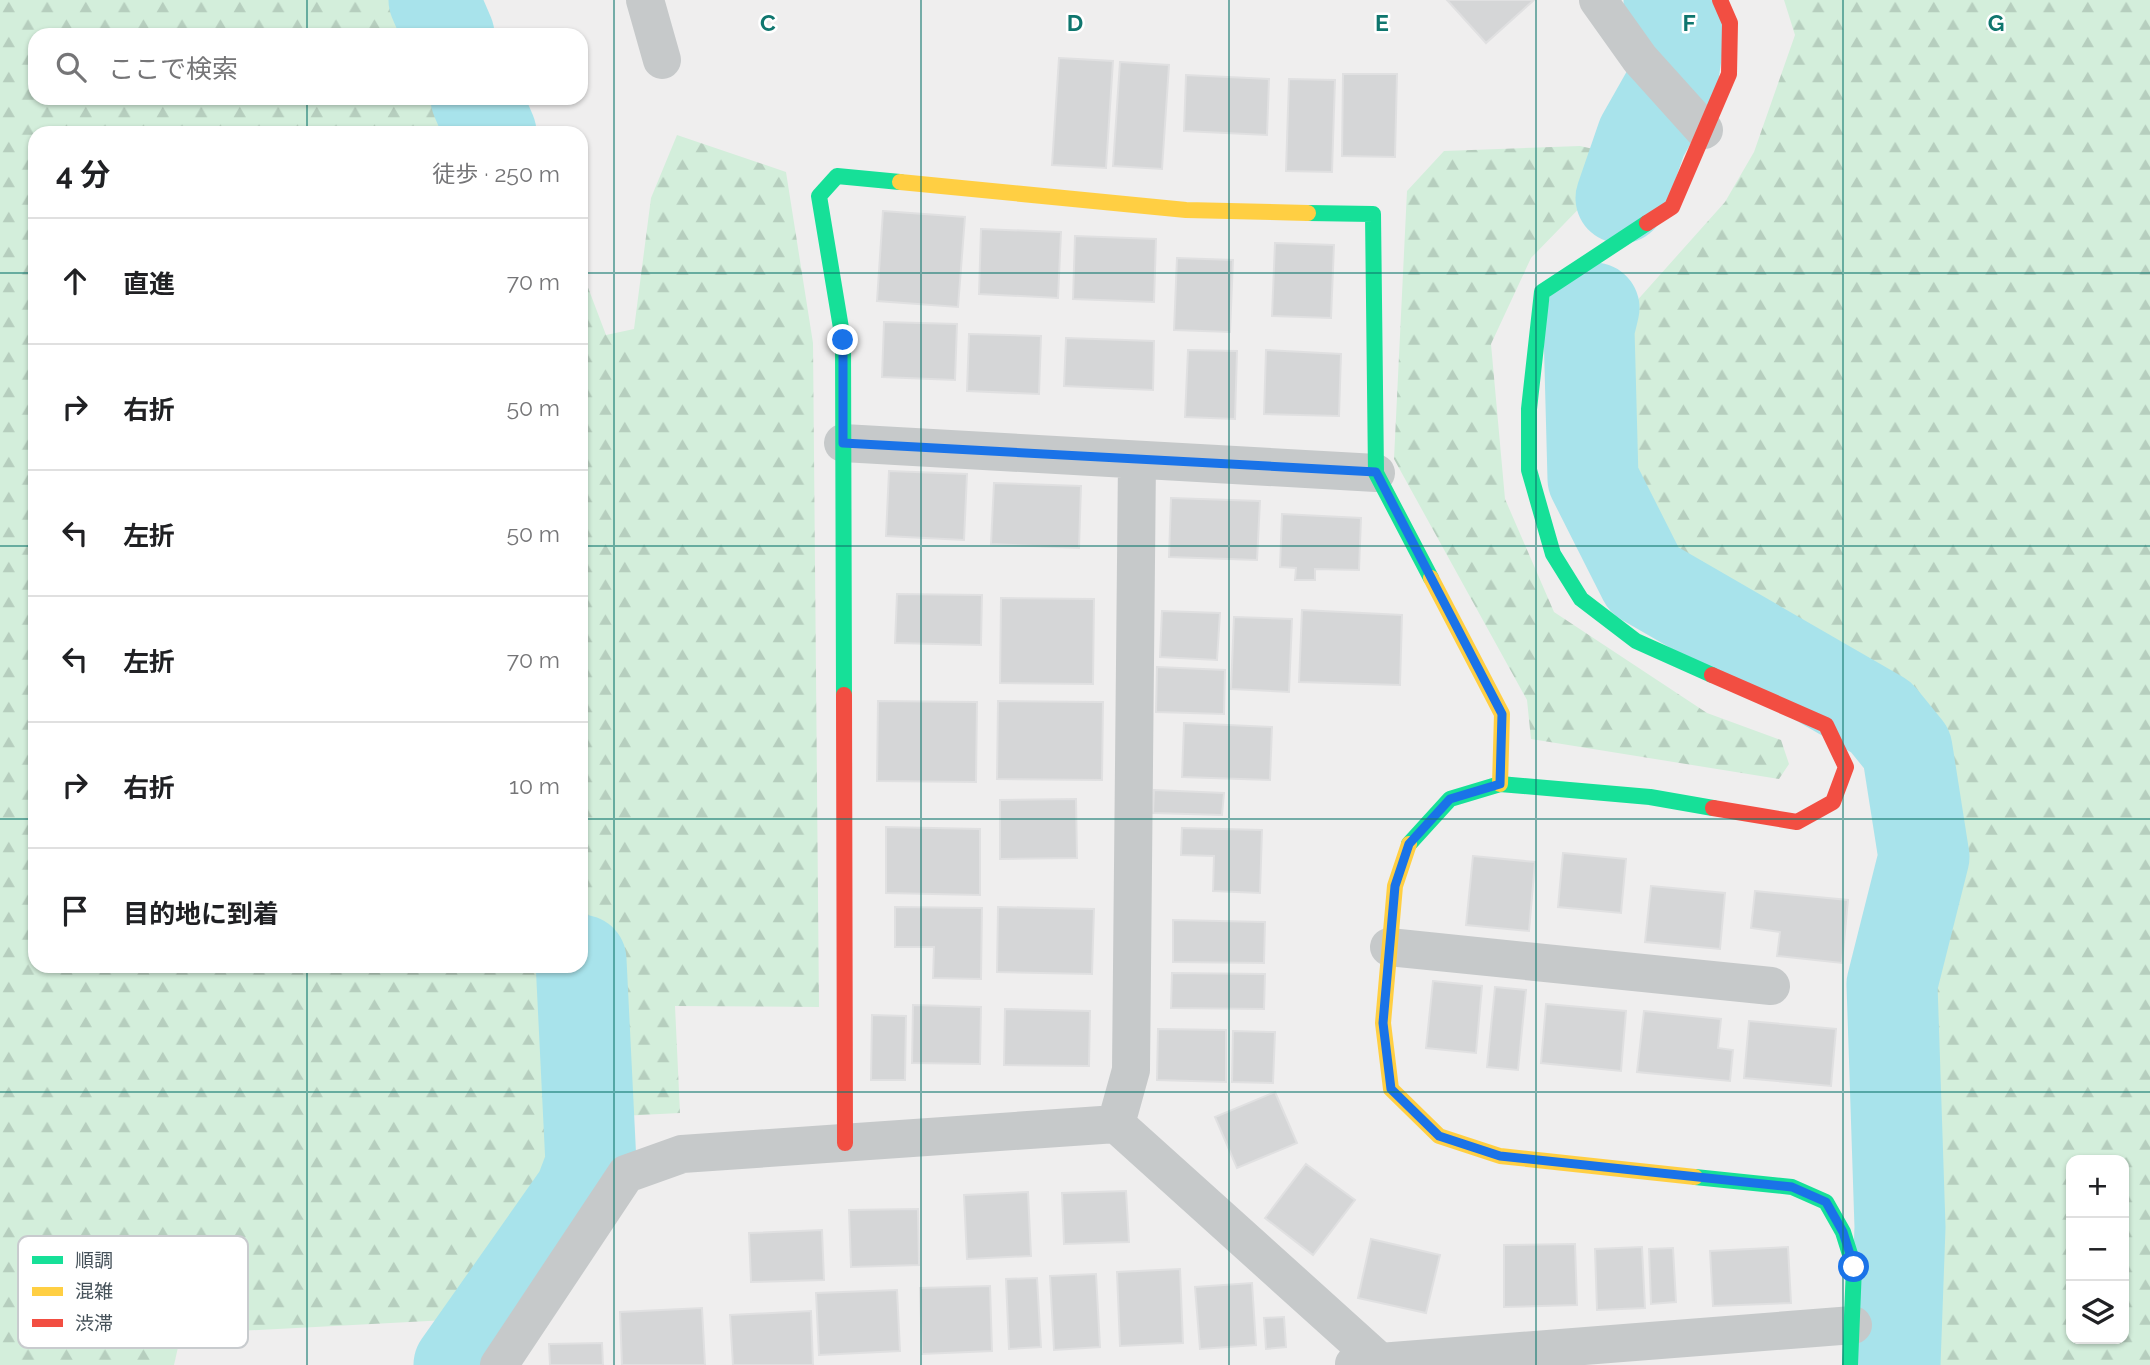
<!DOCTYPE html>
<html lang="ja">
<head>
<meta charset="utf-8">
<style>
  :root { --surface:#fff; --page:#f6f6f6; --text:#202124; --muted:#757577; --line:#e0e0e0 }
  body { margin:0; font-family:Raleway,"Noto Sans JP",sans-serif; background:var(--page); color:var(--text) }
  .controls { position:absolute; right:21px; bottom:21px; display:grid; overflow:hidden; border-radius:14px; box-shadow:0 2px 5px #0004 }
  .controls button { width:63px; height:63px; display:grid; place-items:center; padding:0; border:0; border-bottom:2px solid var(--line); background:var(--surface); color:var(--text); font:35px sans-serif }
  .stop { position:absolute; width:21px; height:21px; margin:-16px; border:5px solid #1a73e8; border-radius:50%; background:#fff }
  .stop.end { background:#1a73e8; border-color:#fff; box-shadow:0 2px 7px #0008 }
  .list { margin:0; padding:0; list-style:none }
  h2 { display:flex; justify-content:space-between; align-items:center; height:91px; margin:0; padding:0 28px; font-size:30px }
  h2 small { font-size:23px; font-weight:400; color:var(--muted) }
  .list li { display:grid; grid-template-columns:46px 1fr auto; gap:21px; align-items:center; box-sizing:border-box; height:126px; padding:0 28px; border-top:2px solid var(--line) }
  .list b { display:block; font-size:26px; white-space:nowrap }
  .list em { font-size:23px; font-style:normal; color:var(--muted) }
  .icon { flex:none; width:38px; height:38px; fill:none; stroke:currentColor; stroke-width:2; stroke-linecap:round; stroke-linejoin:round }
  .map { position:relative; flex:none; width:2150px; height:1365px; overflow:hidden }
  .search { position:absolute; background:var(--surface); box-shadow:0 2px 5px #0004; left:28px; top:28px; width:560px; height:77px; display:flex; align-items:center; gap:18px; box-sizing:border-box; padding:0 24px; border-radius:21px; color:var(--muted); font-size:26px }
  .panel { position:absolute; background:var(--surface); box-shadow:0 2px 5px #0004; left:28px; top:126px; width:560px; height:847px; border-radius:21px }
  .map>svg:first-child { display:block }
  .forest { fill:url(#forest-firs); fill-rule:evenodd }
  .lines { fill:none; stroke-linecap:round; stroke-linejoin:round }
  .river { stroke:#a8e3eb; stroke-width:91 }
  .building { fill:#d5d6d7; stroke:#e0e0e1; stroke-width:2 }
  .street { stroke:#c6c9ca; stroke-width:38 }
  .fast { stroke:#16e098; stroke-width:16 }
  .slow { stroke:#ffcf43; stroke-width:16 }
  .jam { stroke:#f24e42; stroke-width:16 }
  .route { stroke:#1a73e8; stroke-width:9 }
  .grid { fill:none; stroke:#0f766e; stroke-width:2; stroke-opacity:0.55 }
  .key { fill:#fff; stroke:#c8cbce; stroke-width:2 }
  .key-label { font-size:19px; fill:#46525a }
  .grid-label { font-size:23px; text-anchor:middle; font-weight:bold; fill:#0f766e; stroke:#fff; stroke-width:5; stroke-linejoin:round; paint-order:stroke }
</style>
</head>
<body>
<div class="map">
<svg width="2150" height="1365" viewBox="0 0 2150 1365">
  <defs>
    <pattern id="forest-firs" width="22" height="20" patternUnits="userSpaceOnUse" patternTransform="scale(1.75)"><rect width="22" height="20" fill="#d3eedb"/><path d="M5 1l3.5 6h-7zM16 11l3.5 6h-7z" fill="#b6cebe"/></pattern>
  </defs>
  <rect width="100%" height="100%" fill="#efeeee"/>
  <!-- forest -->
  <path class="forest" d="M 0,0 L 477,0 L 491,35 L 35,35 L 35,98 L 515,98 L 529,133 L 35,133 L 35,966 L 581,966 L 581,269 L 606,335 L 634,329 L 651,198 L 677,135 L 786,172 L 813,343 L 819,1007 L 675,1006 L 680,1113 L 581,1118 L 466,1319 L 181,1334 L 174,1365 L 0,1365 Z
    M 1645,0 L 1661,0 L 1668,23 Z
    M 1784,0 L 2150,0 L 2150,1365 L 1900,1365 L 1911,1172 L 1897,966 L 1924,820 L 1898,709 L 1605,545 L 1578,493 L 1580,435 L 1617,323 L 1725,202 L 1754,152 L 1795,35 ZM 2124,1160 L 2124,1339 L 2071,1339 L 2071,1160 Z
    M 1580,146 L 1629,157 L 1531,258 L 1491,344 L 1505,499 L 1554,612 L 1707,713 L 1781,740 L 1789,764 L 1779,779 L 1531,739 L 1527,700 L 1394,459 L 1407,191 L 1444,151 Z"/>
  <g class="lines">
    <!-- river -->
    <path class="river" d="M 434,0 L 449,35
      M 476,98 L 491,133
      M 1621,198 L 1642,137 L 1672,84 L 1677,49 L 1677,17 L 1669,0
      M 1594,308 L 1589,329 L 1593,479 L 1644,580 L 1881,717 L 1907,749 L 1924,857 L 1892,984 L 1900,1227 L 1895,1365
      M 459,1365 L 580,1193 L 591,1164 L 581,960"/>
  </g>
  <!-- building -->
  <path class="building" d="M 1447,0 L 1534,0 L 1486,43 Z
    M 1059,58 L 1113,61 L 1106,168 L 1052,165 Z
    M 1120,62 L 1169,65 L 1162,169 L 1113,166 Z
    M 1343,74 L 1397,74 L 1395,157 L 1342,156 Z
    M 1186,75 L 1269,79 L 1267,135 L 1184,131 Z
    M 1289,79 L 1335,80 L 1332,172 L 1286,171 Z
    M 883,211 L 965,217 L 958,307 L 877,301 Z
    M 981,229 L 1061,232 L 1058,298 L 979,294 Z
    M 1075,236 L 1156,239 L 1154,302 L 1073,299 Z
    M 1275,243 L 1334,245 L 1331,318 L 1272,316 Z
    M 1177,258 L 1233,260 L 1230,332 L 1174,330 Z
    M 884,322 L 957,324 L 955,380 L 882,377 Z
    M 969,334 L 1041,336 L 1039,394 L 967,391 Z
    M 1066,338 L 1154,341 L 1153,390 L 1064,386 Z
    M 1188,350 L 1237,351 L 1235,419 L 1185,417 Z
    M 1266,350 L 1341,354 L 1339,416 L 1264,414 Z
    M 889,471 L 967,474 L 964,540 L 886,536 Z
    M 994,483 L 1081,486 L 1079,548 L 991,544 Z
    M 1171,498 L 1260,501 L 1257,560 L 1169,557 Z
    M 1282,514 L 1361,518 L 1359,570 L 1315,569 L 1315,580 L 1295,580 L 1296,568 L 1280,567 Z
    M 897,594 L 982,595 L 981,645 L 895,643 Z
    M 1001,598 L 1094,599 L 1093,684 L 1000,683 Z
    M 1302,610 L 1402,615 L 1400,685 L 1299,682 Z
    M 1162,611 L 1220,613 L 1217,660 L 1160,657 Z
    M 1234,617 L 1292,619 L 1289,692 L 1231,689 Z
    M 1157,667 L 1225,670 L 1224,714 L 1156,712 Z
    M 878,701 L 977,702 L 976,782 L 877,781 Z
    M 998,701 L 1103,702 L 1102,780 L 997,779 Z
    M 1184,723 L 1272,727 L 1270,780 L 1182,777 Z
    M 1154,790 L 1224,793 L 1222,815 L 1153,813 Z
    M 1076,799 L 1077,858 L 1000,859 L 1000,800 Z
    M 886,827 L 980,829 L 980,895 L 886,893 Z
    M 1182,828 L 1262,830 L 1260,893 L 1213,891 L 1214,856 L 1181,855 Z
    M 1563,853 L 1626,859 L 1621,913 L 1558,907 Z
    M 1473,856 L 1535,862 L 1529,931 L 1466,925 Z
    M 1651,886 L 1725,893 L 1720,949 L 1645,942 Z
    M 1755,891 L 1848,900 L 1842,963 L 1777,956 L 1780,932 L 1751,928 Z
    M 895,907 L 982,908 L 981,979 L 933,978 L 934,947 L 895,947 Z
    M 998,907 L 1094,909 L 1092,974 L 997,972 Z
    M 1173,920 L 1265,922 L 1264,963 L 1173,962 Z
    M 1172,973 L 1265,974 L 1264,1009 L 1171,1008 Z
    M 1433,981 L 1482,986 L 1476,1053 L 1426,1048 Z
    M 1495,987 L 1526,990 L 1518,1070 L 1487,1067 Z
    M 1546,1004 L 1626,1011 L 1621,1071 L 1541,1063 Z
    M 913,1005 L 981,1007 L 980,1064 L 912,1063 Z
    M 1005,1009 L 1090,1011 L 1089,1066 L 1004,1065 Z
    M 1644,1011 L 1721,1019 L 1718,1048 L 1733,1050 L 1730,1081 L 1637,1072 Z
    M 872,1015 L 906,1016 L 905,1080 L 871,1080 Z
    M 1749,1021 L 1836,1029 L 1831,1086 L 1744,1078 Z
    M 1158,1029 L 1226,1030 L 1226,1082 L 1157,1080 Z
    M 1233,1031 L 1275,1032 L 1273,1083 L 1232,1082 Z
    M 1275,1092 L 1297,1143 L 1237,1168 L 1215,1117 Z
    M 1306,1164 L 1355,1200 L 1313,1255 L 1265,1218 Z
    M 1126,1191 L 1129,1242 L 1064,1244 L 1062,1193 Z
    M 1028,1192 L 1031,1256 L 967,1259 L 964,1195 Z
    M 918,1209 L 919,1265 L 851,1267 L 849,1210 Z
    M 822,1230 L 824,1280 L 751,1282 L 749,1233 Z
    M 1371,1239 L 1440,1255 L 1426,1313 L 1358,1298 Z
    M 1575,1244 L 1577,1305 L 1504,1307 L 1504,1245 Z
    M 1642,1247 L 1645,1308 L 1597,1310 L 1595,1249 Z
    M 1788,1247 L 1791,1303 L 1713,1306 L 1710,1251 Z
    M 1673,1248 L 1676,1302 L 1651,1304 L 1649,1249 Z
    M 1180,1269 L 1183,1343 L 1120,1346 L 1117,1272 Z
    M 1096,1274 L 1100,1347 L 1054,1350 L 1050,1276 Z
    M 1037,1278 L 1041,1347 L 1009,1349 L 1006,1279 Z
    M 1252,1283 L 1256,1345 L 1200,1349 L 1195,1287 Z
    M 990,1286 L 992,1351 L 922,1354 L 920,1288 Z
    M 897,1290 L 900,1351 L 819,1355 L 816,1293 Z
    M 702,1308 L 705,1365 L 622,1365 L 620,1312 Z
    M 811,1311 L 813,1365 L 733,1365 L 730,1315 Z
    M 1284,1317 L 1286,1347 L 1266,1349 L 1264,1318 Z
    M 602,1343 L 603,1365 L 550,1365 L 549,1344 Z"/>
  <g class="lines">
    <!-- street -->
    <path class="street" d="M 645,0 L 662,60
      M 1598,0 L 1640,59 L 1704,130
      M 843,443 L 1376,473
      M 1389,947 L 1771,986
      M 1116,1124 L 1131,1070 L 1137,460
      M 1354,1364 L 1853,1325
      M 499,1365 L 626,1174 L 682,1154 L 1116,1124 L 1380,1362"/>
    <!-- fast -->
    <path class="fast" d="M 1308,213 L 1373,214 L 1376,473 L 1431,578
      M 1647,223 L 1542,292 L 1529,409 L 1529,470 L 1553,554 L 1581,599 L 1636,641 L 1712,675
      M 844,695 L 843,340 L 819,196 L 837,176 L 900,182
      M 1409,844 L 1450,799 L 1500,784 L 1650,797 L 1713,808
      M 1695,1177 L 1792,1187 L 1826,1202 L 1843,1232 L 1854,1267 L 1850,1365"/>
    <!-- slow -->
    <path class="slow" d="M 900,182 L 1186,210 L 1308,213
      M 1431,578 L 1502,714 L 1500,784
      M 1409,844 L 1395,886 L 1383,1023 L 1391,1089 L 1439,1136 L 1500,1156 L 1695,1177"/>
    <!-- jam -->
    <path class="jam" d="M 1647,223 L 1672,207 L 1729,74 L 1730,23 L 1720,0
      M 1712,675 L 1826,725 L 1846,767 L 1833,802 L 1797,822 L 1713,808
      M 844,695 L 845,1143"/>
  </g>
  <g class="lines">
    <!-- route -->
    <path class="route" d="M 843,340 L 843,443 L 1376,472 L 1502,714 L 1500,784 L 1450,799 L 1409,844 L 1395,886 L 1383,1023 L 1391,1089 L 1439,1136 L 1500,1156 L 1792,1187 L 1826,1202 L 1843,1232 L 1854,1267"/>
  </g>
  <!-- grid -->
  <path class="grid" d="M 307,0 L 307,35M 614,0 L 614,1365M 921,0 L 921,1365M 1229,0 L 1229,1365M 1536,0 L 1536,1365M 1843,0 L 1843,1365M 307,98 L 307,133M 0,273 L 35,273M 581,273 L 2150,273M 0,546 L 35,546M 581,546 L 2150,546M 0,819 L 35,819M 581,819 L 2150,819M 307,966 L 307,1365M 0,1092 L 2150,1092"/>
  <!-- legend -->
  <rect x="18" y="1236" width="230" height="112" rx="10" class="key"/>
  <rect x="32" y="1256" width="31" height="8" fill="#16e098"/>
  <rect x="32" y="1287" width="31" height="9" fill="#ffcf43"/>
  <rect x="32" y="1319" width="31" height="8" fill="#f24e42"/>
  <g class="key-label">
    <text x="75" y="1267">順調</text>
    <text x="75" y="1298">混雑</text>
    <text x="75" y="1330">渋滞</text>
  </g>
  <g class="grid-label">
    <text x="768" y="31">C</text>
    <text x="1075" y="31">D</text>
    <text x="1382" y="31">E</text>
    <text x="1689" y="31">F</text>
    <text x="1996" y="31">G</text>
  </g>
</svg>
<div class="controls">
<button>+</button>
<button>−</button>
<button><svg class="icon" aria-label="layers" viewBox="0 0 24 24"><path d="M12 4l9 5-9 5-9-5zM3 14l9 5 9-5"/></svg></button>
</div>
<div class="stop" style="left:1854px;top:1267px"></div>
<div class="stop end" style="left:843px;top:340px"></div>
<div class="search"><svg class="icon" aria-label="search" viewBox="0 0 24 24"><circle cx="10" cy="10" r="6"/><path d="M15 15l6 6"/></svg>ここで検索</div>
<section class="panel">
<h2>4 分<small>徒歩 · 250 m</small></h2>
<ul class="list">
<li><svg class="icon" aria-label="ahead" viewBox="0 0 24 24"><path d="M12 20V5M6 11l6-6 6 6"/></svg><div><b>直進</b></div><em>70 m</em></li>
<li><svg class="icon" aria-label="right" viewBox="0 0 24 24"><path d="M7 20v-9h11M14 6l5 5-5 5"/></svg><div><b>右折</b></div><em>50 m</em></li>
<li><svg class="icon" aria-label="left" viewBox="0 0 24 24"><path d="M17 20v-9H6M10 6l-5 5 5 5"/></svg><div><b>左折</b></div><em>50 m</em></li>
<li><svg class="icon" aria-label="left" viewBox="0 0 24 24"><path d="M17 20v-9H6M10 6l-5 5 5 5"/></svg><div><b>左折</b></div><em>70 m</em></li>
<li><svg class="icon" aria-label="right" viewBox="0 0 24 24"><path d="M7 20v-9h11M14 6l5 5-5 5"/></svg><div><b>右折</b></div><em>10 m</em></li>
<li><svg class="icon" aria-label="arrive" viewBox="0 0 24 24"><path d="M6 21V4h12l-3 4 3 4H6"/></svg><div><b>目的地に到着</b></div></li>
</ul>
</section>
</div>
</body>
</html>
